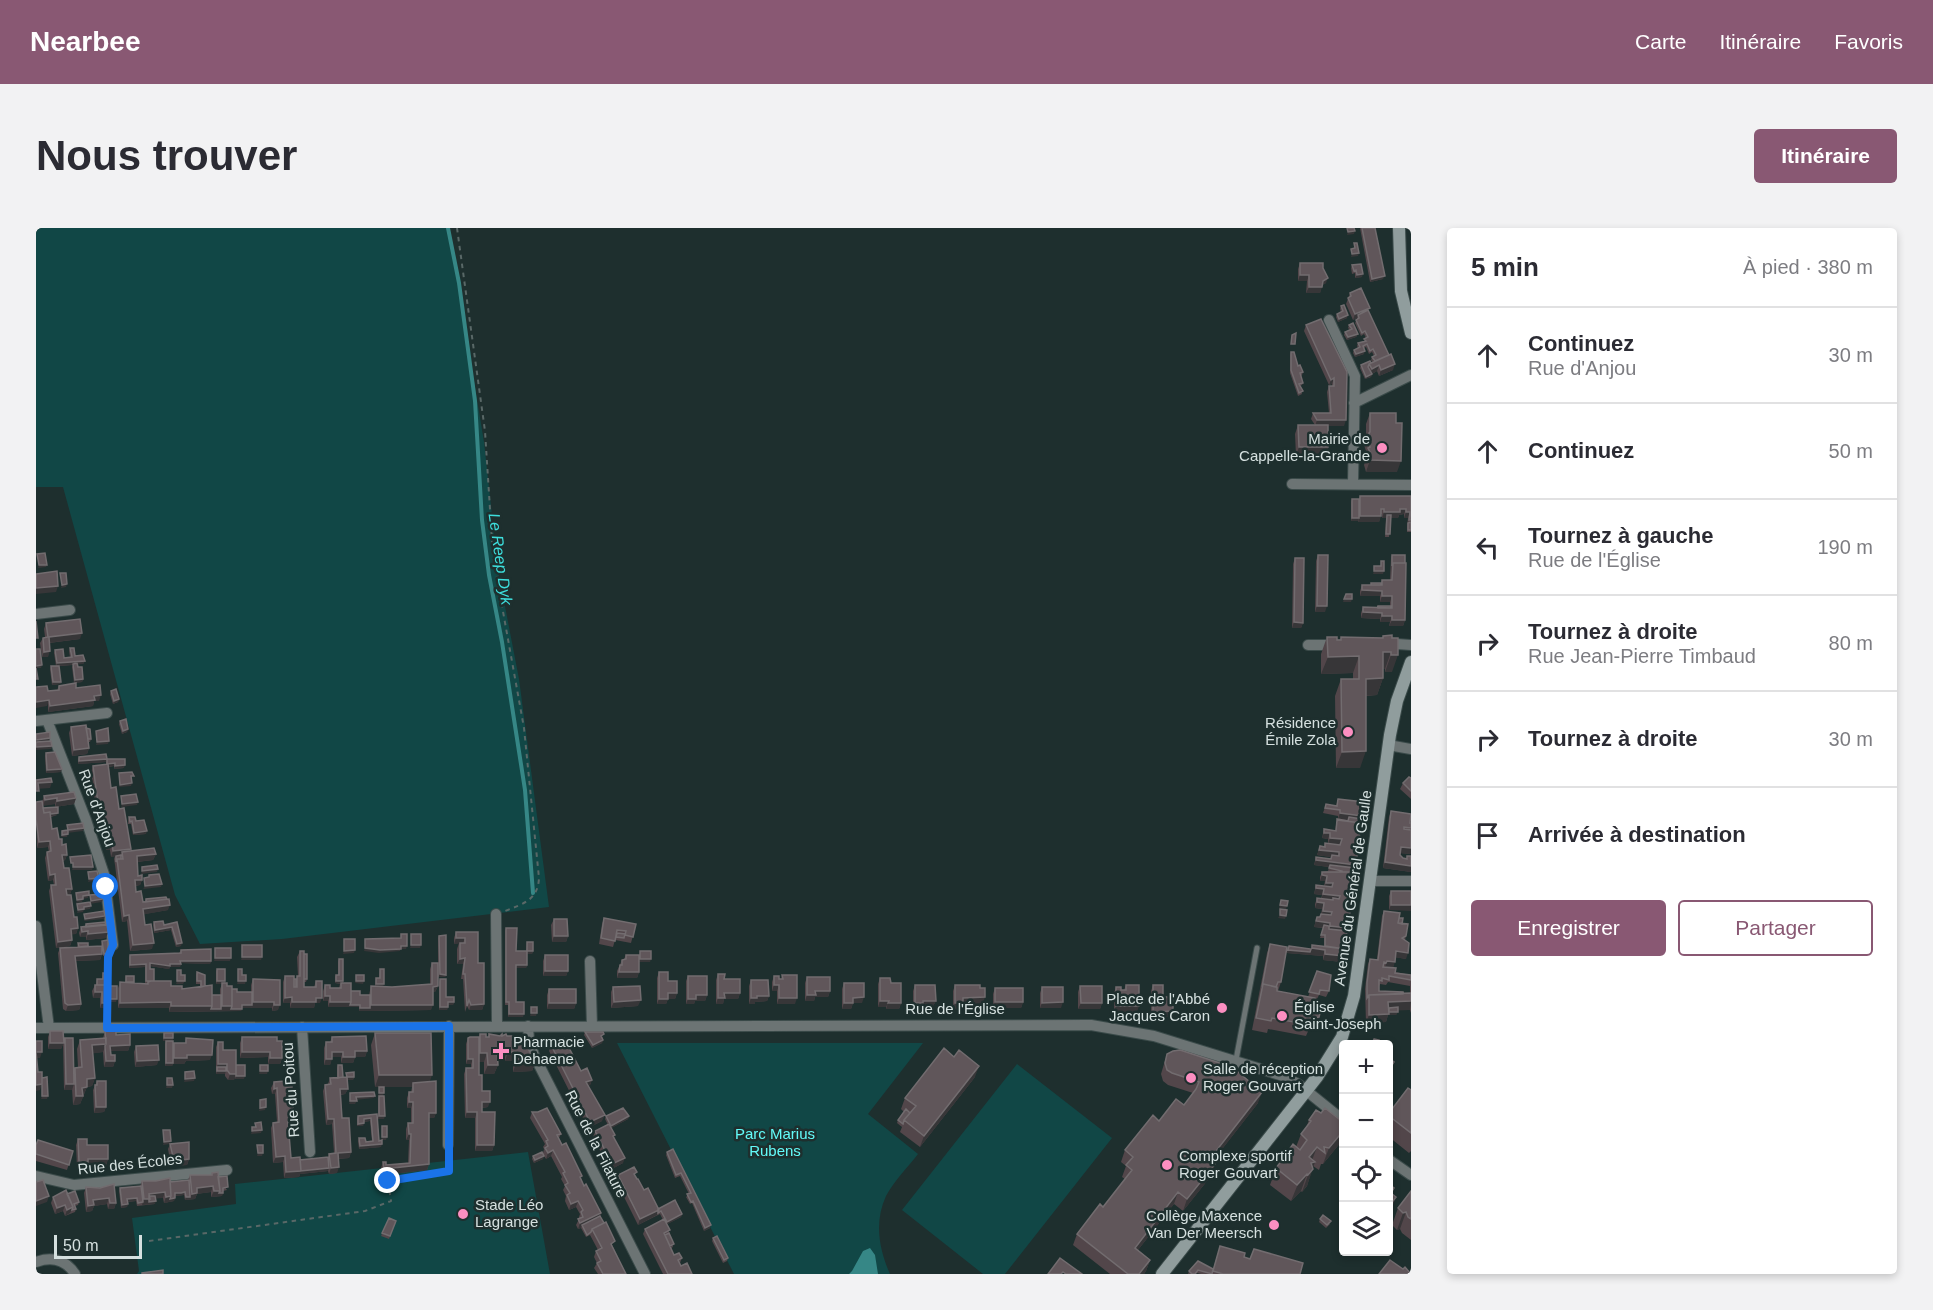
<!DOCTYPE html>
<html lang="fr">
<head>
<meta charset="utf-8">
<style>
  :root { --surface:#fff; --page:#f2f2f3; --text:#2b2b33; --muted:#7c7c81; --line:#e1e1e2; --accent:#895873 }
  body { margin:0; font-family:Arial,sans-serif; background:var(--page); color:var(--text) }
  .controls { position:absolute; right:18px; bottom:18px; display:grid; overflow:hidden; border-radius:6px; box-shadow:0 3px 9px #0003 }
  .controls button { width:54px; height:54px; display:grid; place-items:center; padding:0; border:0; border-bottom:2px solid var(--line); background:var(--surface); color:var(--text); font:30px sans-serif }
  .scale { position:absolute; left:18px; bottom:15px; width:88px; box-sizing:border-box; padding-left:6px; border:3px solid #d5e0df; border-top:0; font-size:16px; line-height:21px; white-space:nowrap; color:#d5e0df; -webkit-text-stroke:4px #1e2f2e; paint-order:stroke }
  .stop { position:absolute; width:18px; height:18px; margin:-14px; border:4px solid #1a73e8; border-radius:50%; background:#fff }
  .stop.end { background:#1a73e8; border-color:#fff; box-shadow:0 2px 6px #0008 }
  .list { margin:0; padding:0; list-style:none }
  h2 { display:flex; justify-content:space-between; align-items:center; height:78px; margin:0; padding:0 24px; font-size:26px }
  h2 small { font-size:20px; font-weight:400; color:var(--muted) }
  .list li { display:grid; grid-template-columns:39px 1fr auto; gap:18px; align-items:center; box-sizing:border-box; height:96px; padding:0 24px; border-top:2px solid var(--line) }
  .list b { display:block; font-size:22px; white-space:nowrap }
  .list p { margin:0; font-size:20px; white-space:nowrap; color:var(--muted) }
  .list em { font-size:20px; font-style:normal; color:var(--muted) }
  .actions { display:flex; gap:12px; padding:18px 24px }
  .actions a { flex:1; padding:14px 0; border:2px solid var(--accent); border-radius:6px; text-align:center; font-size:21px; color:var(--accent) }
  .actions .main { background:var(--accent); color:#fff }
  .icon { flex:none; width:33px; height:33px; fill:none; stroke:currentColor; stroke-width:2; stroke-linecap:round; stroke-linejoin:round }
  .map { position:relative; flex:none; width:1375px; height:1046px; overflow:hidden; border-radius:6px }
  header { display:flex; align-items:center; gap:36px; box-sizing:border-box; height:84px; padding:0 30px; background:var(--accent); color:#fff }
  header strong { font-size:28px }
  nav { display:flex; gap:33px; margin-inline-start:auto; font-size:21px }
  .intro { display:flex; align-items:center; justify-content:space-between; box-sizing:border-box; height:144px; padding:0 36px }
  h1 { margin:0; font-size:42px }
  .button { padding:15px 27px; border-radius:6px; background:var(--accent); color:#fff; font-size:21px; font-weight:700 }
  main { display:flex; gap:36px; padding:0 36px }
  aside { flex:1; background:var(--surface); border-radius:6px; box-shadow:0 3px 9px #0003 }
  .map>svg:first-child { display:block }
  .green { fill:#114746 }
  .water { fill:#368786 }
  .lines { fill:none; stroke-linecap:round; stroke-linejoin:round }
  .stream { stroke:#368786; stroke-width:4 }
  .lane-casing { stroke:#3b4b4a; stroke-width:7 }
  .street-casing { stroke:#3b4b4a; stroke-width:12 }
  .secondary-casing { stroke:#3b4b4a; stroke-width:14 }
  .path { stroke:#596867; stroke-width:2; stroke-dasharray:4.5 4.5; stroke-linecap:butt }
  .lane { stroke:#6c7474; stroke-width:5 }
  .street { stroke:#6c7474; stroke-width:10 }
  .secondary { stroke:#909d9d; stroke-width:12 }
  .wall { fill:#52464a; fill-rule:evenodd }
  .shaded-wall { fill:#373638 }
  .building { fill:#60565a; stroke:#726c6f; stroke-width:1.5 }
  .route { stroke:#1a73e8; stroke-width:8 }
  .poi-dot { fill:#fc8fc1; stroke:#1e2f2e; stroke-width:2 }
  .labels { text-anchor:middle; stroke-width:5; stroke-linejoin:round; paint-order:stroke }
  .poi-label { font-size:15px; fill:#d5e0df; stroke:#1e2f2e; text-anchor:start }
  .street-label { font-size:15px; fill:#d5e0df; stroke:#1e2f2e }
  .park-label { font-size:15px; fill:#62faf8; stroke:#1e2f2e }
  .water-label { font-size:16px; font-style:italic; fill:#3ddedc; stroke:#1e2f2e }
</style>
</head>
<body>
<header>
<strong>Nearbee</strong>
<nav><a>Carte</a><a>Itinéraire</a><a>Favoris</a></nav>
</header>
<div class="intro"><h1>Nous trouver</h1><a class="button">Itinéraire</a></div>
<main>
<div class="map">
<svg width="1375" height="1046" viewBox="0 0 1375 1046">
  <rect width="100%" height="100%" fill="#1e2f2e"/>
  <!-- green -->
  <path class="green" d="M 0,0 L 411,0 L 418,32 L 448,214 L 462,342 L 483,451 L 513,679 L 246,711 L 164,716 L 139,667 L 27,259 L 0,259 Z
    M 581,815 L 887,815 L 832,886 L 882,926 C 872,939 858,953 850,968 C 838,994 843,1021 854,1046 L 698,1046 Z
    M 981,836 L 1076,910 L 969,1046 L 947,1046 L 866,982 Z
    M 492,924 L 514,1046 L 101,1046 L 103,1043 L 96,990 L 200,976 L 199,956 Z"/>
  <!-- water -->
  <path class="water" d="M 834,1020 L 839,1027 L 842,1046 L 813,1046 L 816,1043 L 827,1023 Z"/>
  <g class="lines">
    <!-- stream -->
    <path class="stream" d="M 412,0 L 423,55 L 439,173 L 446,292 L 453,347 L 466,414 L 489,562 L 497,665"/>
    <defs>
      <path id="lane" d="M 1200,832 L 1221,720"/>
      <path id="street" d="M 1293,92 L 1319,148 L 1317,256
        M 1318,175 L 1375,147
        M 1256,256 L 1375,257
        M 0,386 L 34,382
        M 1348,415 L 1375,417
        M 1272,417 L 1303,417
        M 11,492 L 50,592 L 68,646 L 77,717
        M 0,493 L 71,485
        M 1352,517 L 1375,521
        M 1334,653 L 1375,653
        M 460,686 L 461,798
        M 0,698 L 13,800
        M 554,733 L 556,798
        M 492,798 L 493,812 L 498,827 L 609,1046
        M 266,799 L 274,924
        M 0,800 L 1055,797 L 1118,808 L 1247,848 L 1262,856 L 1308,893
        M 412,917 L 413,798
        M 1352,931 L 1375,947
        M 0,948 L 38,957 L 191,942
        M 0,1034 C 16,1028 30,1032 39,1046"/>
      <path id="secondary" d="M 1363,0 L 1365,63 L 1375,105
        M 1126,1046 L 1281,849 L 1306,809 L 1318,768 L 1354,507 L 1361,473 L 1375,434"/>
    </defs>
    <!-- lane casing -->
    <use href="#lane" class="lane-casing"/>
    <!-- street casing -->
    <use href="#street" class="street-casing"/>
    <!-- secondary casing -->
    <use href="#secondary" class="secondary-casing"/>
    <!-- path -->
    <path class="path" d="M 421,0 L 449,203 L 457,328 L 488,500 L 503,650 C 502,672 487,676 469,683
      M 72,758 L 73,728
      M 72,788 L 72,776
      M 113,1013 L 329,983 L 355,973 L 352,953 L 413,943 L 412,926"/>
    <!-- lane -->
    <use href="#lane" class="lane"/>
    <!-- street -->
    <use href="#street" class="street"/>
    <!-- secondary -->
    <use href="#secondary" class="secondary"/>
  </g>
  <!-- wall -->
  <path class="wall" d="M 1324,0 L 1339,0 L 1347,51 L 1334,54 Z
    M 1264,35 L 1287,40 L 1290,55 L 1286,57 L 1284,65 L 1270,65 L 1271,53 L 1262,53 L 1262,41 Z
    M 1316,37 L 1326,49 L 1319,50 L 1319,45 L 1316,46 L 1315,40 Z
    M 1314,65 L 1332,82 L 1357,142 L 1343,148 L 1341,143 L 1336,146 L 1335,149 L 1329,151 L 1324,140 L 1325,137 L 1336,134 L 1335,132 L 1336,129 L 1338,128 L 1336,124 L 1333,126 L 1330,119 L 1328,120 L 1328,126 L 1319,129 L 1317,125 L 1318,122 L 1322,120 L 1321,118 L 1322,115 L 1327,114 L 1330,110 L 1328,106 L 1325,108 L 1319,95 L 1321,91 L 1321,90 L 1317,92 L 1310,76 Z
    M 1305,78 L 1311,90 L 1302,94 L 1300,89 L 1301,86 L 1305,84 L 1304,81 Z
    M 1285,91 L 1308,198 L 1292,198 L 1292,219 L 1289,228 L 1260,228 L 1259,206 L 1262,197 L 1279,197 L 1275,191 L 1277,185 L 1293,185 L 1291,164 L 1293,158 L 1296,158 L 1296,156 L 1293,157 L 1268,103 L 1270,97 Z
    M 1313,97 L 1322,106 L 1320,109 L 1311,112 L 1308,107 L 1309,104 L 1314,102 L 1312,100 Z
    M 1255,124 L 1262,138 L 1267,144 L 1266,147 L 1265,148 L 1267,155 L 1266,157 L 1264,158 L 1266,166 L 1262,168 L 1254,145 L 1254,127 Z
    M 1334,185 L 1361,244 L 1330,244 L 1328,237 L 1329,234 L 1328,227 L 1330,223 L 1328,217 L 1330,212 L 1330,196 Z
    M 1324,268 L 1375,268 L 1375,304 L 1371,304 L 1371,298 L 1372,290 L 1368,290 L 1368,286 L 1363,287 L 1362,290 L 1355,290 L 1353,309 L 1349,309 L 1350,290 L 1346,290 L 1346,286 L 1345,286 L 1343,294 L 1322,294 L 1322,293 L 1315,293 L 1315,274 L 1316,271 L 1323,271 Z
    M 1282,327 L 1289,384 L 1279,384 L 1280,333 Z
    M 1356,327 L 1369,392 L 1367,398 L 1353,398 L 1354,394 L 1344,394 L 1344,391 L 1325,390 L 1325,385 L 1327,379 L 1341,380 L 1342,378 L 1354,378 L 1354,374 L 1344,374 L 1344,368 L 1324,368 L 1324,363 L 1326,357 L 1335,357 L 1345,355 L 1346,352 L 1354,352 L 1355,330 Z
    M 1259,330 L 1267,395 L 1265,400 L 1256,400 L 1257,336 Z
    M 10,395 L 44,411 L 13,415 L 12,429 L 6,429 L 4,415 L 7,410 L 9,409 L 8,401 Z
    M 1356,407 L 1356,444 L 1349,444 L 1349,441 L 1347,441 L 1347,450 L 1341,467 L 1330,468 L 1324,540 L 1300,540 L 1299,468 L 1305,451 L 1317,451 L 1317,445 L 1285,446 L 1285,426 L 1291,409 L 1301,412 L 1304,412 L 1305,409 L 1346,410 Z
    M 34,420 L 39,428 L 49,433 L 47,436 L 41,436 L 47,451 L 46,454 L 38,455 L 36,439 L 37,437 L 23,438 L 25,454 L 24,456 L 16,457 L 14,441 L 15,438 L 20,438 L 18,425 L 19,422 L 28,430 L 34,429 L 33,423 Z
    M 23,458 L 40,460 L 63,473 L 58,473 L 57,478 L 12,484 L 12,463 L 21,462 Z
    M 75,463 L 83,471 L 82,474 L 77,476 L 74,466 Z
    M 84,493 L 92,501 L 91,504 L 86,506 L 83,496 Z
    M 35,499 L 50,500 L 55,511 L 54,514 L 52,514 L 53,520 L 51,526 L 36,528 L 33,505 Z
    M 10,525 L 25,544 L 10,545 L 9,528 Z
    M 43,529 L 71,531 L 88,540 L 78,541 L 78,538 L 73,539 L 75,560 L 83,581 L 94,623 L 120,626 L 117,632 L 101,634 L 102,648 L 106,652 L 104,657 L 99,658 L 100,664 L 107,674 L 109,674 L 110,671 L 132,682 L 108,686 L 109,697 L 116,721 L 94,723 L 91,693 L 86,694 L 79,637 L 78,631 L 79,628 L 75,629 L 74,622 L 70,622 L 66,588 L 61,589 L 55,544 L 57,538 L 70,537 L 70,534 L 42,536 L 42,531 Z
    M 1375,550 L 1375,571 L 1364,561 L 1367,555 Z
    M 8,568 L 40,570 L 38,576 L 19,579 L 19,576 L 7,577 L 7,580 L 21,587 L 15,589 L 16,601 L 26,617 L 31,627 L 29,632 L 27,633 L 28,640 L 36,661 L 34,666 L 31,667 L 42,700 L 40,706 L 36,706 L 36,712 L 34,718 L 20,720 L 13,663 L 15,657 L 18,657 L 17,652 L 12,653 L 9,630 L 11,624 L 13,624 L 12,619 L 1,620 L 0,574 L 6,574 Z
    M 1302,571 L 1325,591 L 1308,728 L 1306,734 L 1287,732 L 1287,728 L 1251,725 L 1253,718 L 1275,721 L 1276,717 L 1288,718 L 1288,710 L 1284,710 L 1287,700 L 1278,699 L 1281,689 L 1283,689 L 1285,686 L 1286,681 L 1279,680 L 1279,676 L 1281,670 L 1285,671 L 1286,667 L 1278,666 L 1280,657 L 1288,658 L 1289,653 L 1284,653 L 1284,649 L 1286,644 L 1292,643 L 1293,639 L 1278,637 L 1280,629 L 1294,631 L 1295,629 L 1281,627 L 1284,618 L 1288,619 L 1289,615 L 1292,616 L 1292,611 L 1286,610 L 1288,601 L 1299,603 L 1301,591 L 1312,593 L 1302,591 L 1302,588 L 1287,585 L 1290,576 L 1300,578 Z
    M 1355,583 L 1375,586 L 1374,595 L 1375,595 L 1375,626 L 1364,625 L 1364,627 L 1367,630 L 1370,631 L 1371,628 L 1375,628 L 1375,644 L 1347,640 L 1353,589 Z
    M 93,589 L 100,593 L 110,606 L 97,607 L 95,596 L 92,596 L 92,592 Z
    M 1355,663 L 1375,663 L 1353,682 L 1353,668 Z
    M 1348,683 L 1363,690 L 1370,708 L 1369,712 L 1370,731 L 1359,729 L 1357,740 L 1359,744 L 1375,747 L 1375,785 L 1374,782 L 1362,782 L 1360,787 L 1352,787 L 1350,794 L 1330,795 L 1329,761 L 1332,736 L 1334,731 L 1341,731 L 1346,688 ZM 1352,754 L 1374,758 L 1374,765 L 1343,763 L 1343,758 L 1344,756 L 1350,757 Z
    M 568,690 L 600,696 L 595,715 L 579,712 L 577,719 L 563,716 L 566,696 Z
    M 518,691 L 532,708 L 530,714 L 516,714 L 515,697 Z
    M 118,694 L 128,697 L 141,694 L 145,718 L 140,719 L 135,702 L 118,705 L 117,697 Z
    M 50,696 L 72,704 L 70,710 L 50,712 L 50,709 L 44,709 L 43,705 L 45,699 L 49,699 Z
    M 470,700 L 480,723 L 490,723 L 491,714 L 497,723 L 496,726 L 491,726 L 491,737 L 490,740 L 480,740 L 480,774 L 487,789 L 472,789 L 472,777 L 469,777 L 469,703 Z
    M 420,704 L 442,704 L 442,735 L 448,776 L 446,782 L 433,782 L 431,778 L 429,784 L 427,751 L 425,751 L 427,736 L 421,736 L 421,721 L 423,715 L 418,716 L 418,710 Z
    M 403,708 L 410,747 L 409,749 L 402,749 L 402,710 Z
    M 66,713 L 72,725 L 71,728 L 67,728 L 66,720 L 66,726 L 64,732 L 40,733 L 45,776 L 43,782 L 30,783 L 27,781 L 22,725 L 24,720 L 41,719 L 42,715 L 52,718 L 65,718 Z
    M 1234,716 L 1245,754 L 1242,763 L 1272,769 L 1281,743 L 1293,763 L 1290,769 L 1283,767 L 1281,771 L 1279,771 L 1278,780 L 1279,800 L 1273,801 L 1270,808 L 1232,801 L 1231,805 L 1216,802 L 1231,725 Z
    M 145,722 L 175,733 L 174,736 L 145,735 L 144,739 L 134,739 L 133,741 L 114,738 L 118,753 L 146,761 L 164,759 L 164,756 L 160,756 L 160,747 L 161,744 L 169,758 L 176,767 L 184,767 L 184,761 L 186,756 L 180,756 L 180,744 L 181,741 L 189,753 L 189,755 L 191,758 L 201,764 L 215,764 L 215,757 L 217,751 L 244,752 L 242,782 L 236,783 L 236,780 L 206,780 L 205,783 L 133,784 L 133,780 L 82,780 L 82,760 L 84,754 L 89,755 L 90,748 L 98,754 L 97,755 L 109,756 L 109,739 L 93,740 L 93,729 L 94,727 L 143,725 Z
    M 264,723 L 271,751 L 270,754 L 268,754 L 268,759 L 278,759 L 280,753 L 284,775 L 279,775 L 278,780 L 254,780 L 254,775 L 247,775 L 247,754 L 249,748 L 260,751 L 262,748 L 261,729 Z
    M 509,727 L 532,743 L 530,748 L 507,748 L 507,733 Z
    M 590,727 L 603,744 L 601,750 L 581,750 L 581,743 L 586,732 L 588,731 Z
    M 303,731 L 307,753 L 307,755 L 315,763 L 324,767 L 333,767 L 335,758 L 339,758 L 340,750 L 343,750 L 344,741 L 347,759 L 356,759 L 394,756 L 394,741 L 396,735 L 402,758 L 399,764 L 397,764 L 395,782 L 323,783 L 323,779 L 292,779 L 292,773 L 287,773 L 287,763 L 289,757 L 294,760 L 303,760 L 304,756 L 299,755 L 299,749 L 300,747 L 302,747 L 302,734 Z
    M 623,744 L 632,753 L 641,765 L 639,771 L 632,771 L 630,776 L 621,776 L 621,750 Z
    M 67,745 L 73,775 L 71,780 L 64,780 L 64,770 L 57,770 L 56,763 L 59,757 L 60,757 L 61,751 L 66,751 Z
    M 682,746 L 704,765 L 702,771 L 688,771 L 687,776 L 680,776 L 680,752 Z
    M 746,747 L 759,776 L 741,776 L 741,763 L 736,763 L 736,754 L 738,748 L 745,751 Z
    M 652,748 L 671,767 L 669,773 L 659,773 L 658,776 L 650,776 L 650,753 Z
    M 771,749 L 794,763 L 792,769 L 779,769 L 778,773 L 769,773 L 769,755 Z
    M 844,750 L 855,755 L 865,775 L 863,781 L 850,781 L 850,779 L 842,779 L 842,756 Z
    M 404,751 L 410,769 L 418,774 L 417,777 L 412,777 L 411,782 L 403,782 L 403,754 Z
    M 715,752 L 733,768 L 731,773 L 719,774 L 719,776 L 713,776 L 713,758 Z
    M 808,755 L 826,775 L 817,775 L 815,781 L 806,781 L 806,761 Z
    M 879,757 L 900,773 L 897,778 L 886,778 L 885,781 L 877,781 L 877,763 Z
    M 919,757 L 944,760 L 947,775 L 926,776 L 925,781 L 917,781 L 917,763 Z
    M 1090,757 L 1101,784 L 1078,784 L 1078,765 L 1080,759 L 1085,762 L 1088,762 Z
    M 1117,757 L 1127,769 L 1137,783 L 1135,789 L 1115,789 L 1115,763 Z
    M 1044,758 L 1066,775 L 1064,781 L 1042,781 L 1042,764 Z
    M 577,759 L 602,778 L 575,780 L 575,764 Z
    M 1006,759 L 1025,780 L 1004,780 L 1004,765 Z
    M 959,760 L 987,774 L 985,780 L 957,780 L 957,766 Z
    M 513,761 L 540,775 L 538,781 L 511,781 L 511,767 Z
    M 14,803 L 28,815 L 29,810 L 38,843 L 39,840 L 42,839 L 41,821 L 44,812 L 67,810 L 69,803 L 80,807 L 94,817 L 92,823 L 75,823 L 75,827 L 79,833 L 77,839 L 68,839 L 67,824 L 57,825 L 59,850 L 56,858 L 51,859 L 44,876 L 37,877 L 36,860 L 36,862 L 28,862 L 27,816 L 25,821 L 12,821 L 12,809 Z
    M 549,804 L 567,809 L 566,810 L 567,812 L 566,815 L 556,820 L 548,807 Z
    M 128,805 L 137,810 L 136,813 L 137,818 L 138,815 L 149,815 L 150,810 L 174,832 L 150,833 L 148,836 L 137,836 L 136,838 L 129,838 L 129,816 L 130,813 L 127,813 Z
    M 339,805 L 393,853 L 400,885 L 398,890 L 393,890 L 393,936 L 391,942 L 346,947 L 345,940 L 347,934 L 350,937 L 372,935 L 373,912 L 370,912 L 370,901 L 372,895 L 375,895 L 375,880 L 371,880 L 371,870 L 373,864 L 375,864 L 376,859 L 339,859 L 335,817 Z
    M 444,806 L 450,809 L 452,809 L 453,806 L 471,808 L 476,812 L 485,816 L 499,835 L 496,843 L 477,844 L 477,833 L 469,833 L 469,829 L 461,830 L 462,837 L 458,846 L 448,846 L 448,834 L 443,834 L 443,847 L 446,863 L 452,879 L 446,880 L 446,884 L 458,917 L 456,923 L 439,923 L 439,890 L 429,890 L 428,846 L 430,840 L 435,840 L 435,836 L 430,836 L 430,816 L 432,810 L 443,809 Z
    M 206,809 L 241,813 L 246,830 L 244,836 L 232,836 L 232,829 L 204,830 L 204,815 Z
    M 296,809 L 331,823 L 329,829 L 319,829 L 317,835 L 305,835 L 305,829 L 296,829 L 294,837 L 288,837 L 288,820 L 290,814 L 294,814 Z
    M 519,813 L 545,843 L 556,852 L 554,857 L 552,858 L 566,893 L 552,900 L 513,823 L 515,817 L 518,815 Z
    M 182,814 L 200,838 L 208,851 L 199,851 L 199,848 L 198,852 L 192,852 L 189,848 L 189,845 L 180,846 L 180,819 Z
    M 100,818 L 121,837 L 99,839 L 98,824 Z
    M 1131,826 L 1222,875 L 1176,934 L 1179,936 L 1175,948 L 1147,983 L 1138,976 L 1102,1022 L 1114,1032 L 1110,1043 L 1108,1046 L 1074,1046 L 1037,1017 L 1041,1006 L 1067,979 L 1089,951 L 1086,949 L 1090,938 L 1085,934 L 1089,922 L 1123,893 L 1148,877 L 1157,865 L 1132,857 L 1127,853 L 1125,846 Z
    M 302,837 L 307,849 L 310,849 L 310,845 L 318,849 L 317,852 L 311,852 L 312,861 L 309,866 L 305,867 L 306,890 L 315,924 L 313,930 L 302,931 L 301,945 L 293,946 L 292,943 L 264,946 L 263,949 L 248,950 L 247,934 L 237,935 L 235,900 L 237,895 L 241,894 L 239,866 L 236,866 L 235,860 L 238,854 L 250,859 L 258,893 L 256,899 L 252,899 L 255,930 L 264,932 L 292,929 L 293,926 L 298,925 L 296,896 L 290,897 L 287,863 L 289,857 L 292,856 L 294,850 L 301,850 L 301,840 Z
    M 939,849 L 884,919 L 864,904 L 866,899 L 861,895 L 862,892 L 868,884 L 865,881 L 869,870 Z
    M 61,853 L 70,879 L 68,884 L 58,885 L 57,862 Z
    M 1375,862 L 1375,923 L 1373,925 L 1353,909 L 1353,885 Z
    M 343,868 L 348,891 L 342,891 L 342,871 Z
    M 496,884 L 525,906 L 523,910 L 548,958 L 565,985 L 564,988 L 577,1019 L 590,1046 L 562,1046 L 558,1040 L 561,1035 L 558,1029 L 560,1023 L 562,1022 L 554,1007 L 550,1009 L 545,1000 L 542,1001 L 540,997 L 543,991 L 543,989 L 544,986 L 540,979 L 533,982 L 529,973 L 530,968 L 527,962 L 529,958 L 525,951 L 526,949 L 515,928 L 510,931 L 508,928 L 507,931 L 498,935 L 496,931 L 497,928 L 507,925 L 508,921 L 507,919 L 509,916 L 494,890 Z
    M 1285,885 L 1308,895 L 1308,908 L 1305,914 L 1287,936 L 1285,936 L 1283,942 L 1277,938 L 1271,958 L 1266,964 L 1265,963 L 1255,973 L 1234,957 L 1240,940 L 1260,919 L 1265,906 L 1270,900 L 1273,892 Z
    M 341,886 L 343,913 L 345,919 L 323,921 L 322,913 L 323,910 L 330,914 L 336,913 L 334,893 L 328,894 L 327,898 L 321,898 L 321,891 L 322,888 Z
    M 570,888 L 593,888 L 592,891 L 575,900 L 587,935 L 574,942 L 557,909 L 559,903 L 572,897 L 569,891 Z
    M 42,911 L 72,931 L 70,937 L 50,937 L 49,940 L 41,940 L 40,917 Z
    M 134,916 L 153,931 L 151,937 L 135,938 L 132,921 Z
    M 0,917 L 37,923 L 31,942 L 0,933 Z
    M 637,921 L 674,1000 L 668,1003 L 656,975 L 654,976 L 650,969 L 653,966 L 644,948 L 639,950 L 630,927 L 631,924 Z
    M 176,945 L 182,949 L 191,962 L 187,963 L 186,968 L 175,969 L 175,964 L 167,965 L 161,966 L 159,971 L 149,972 L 148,967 L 139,968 L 138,973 L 128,975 L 127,970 L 119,970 L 119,976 L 101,978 L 100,973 L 92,974 L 91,979 L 85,980 L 83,963 L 84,960 L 104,958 L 106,953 L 134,954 L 152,952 L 154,947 L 175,947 Z
    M 582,947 L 599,948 L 622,981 L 646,986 L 645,989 L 631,996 L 637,1019 L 635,1020 L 638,1027 L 646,1030 L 644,1035 L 645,1038 L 656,1046 L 627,1046 L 607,1006 L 609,1001 L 627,992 L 624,986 L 602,997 L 580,953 Z
    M 50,959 L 80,975 L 78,981 L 72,981 L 71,976 L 58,978 L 56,983 L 50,984 L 48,965 Z
    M 1375,963 L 1375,1012 L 1366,1005 L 1364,1001 L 1361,1002 L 1356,997 L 1362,980 Z
    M 31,966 L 43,974 L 42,977 L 39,978 L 40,981 L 39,984 L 29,988 L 27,983 L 19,986 L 15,975 L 17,969 Z
    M 1308,971 L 1308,986 L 1303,982 Z
    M 353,990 L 360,993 L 353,1011 L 345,1008 Z
    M 1284,991 L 1294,996 L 1290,1000 L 1283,994 Z
    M 677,1010 L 692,1030 L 691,1033 L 687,1035 L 676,1013 Z
    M 1184,1018 L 1208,1029 L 1214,1031 L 1218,1021 L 1264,1046 L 1165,1046 L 1161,1045 L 1160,1046 L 1152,1046 L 1153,1043 L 1177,1041 Z"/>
  <!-- shaded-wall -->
  <path class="shaded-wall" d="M 1319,3 L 1318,6 L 1311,7 L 1312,4 Z
    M 1323,25 L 1322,28 L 1315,29 L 1316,26 Z
    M 1327,46 L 1326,49 L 1319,50 L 1321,47 Z
    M 1264,47 L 1273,47 L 1271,53 L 1262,53 Z
    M 1349,48 L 1347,51 L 1334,54 L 1336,51 Z
    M 1292,50 L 1290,55 L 1284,58 L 1287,53 Z
    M 1273,59 L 1286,59 L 1284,65 L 1270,65 Z
    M 1334,80 L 1331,85 L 1322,87 L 1321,90 L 1317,92 L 1319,86 Z
    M 1312,87 L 1311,90 L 1302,94 L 1303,91 Z
    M 1322,106 L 1320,109 L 1311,112 L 1312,109 Z
    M 1329,123 L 1328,126 L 1319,129 L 1320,126 Z
    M 1359,136 L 1357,142 L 1343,148 L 1345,142 Z
    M 1343,137 L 1341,143 L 1334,147 L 1336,141 Z
    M 1336,146 L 1335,149 L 1329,151 L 1330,149 Z
    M 1298,150 L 1296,156 L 1293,157 L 1295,152 Z
    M 1281,192 L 1310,192 L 1308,198 L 1279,198 Z
    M 1263,219 L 1292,219 L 1289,228 L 1260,228 Z
    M 1334,232 L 1365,233 L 1361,244 L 1330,244 Z
    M 1364,281 L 1370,281 L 1368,286 L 1363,287 L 1362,290 L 1351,290 L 1351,287 L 1350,290 L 1346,290 L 1348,284 Z
    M 1370,284 L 1374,284 L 1372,290 L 1368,290 Z
    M 1324,288 L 1345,288 L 1343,294 L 1322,294 Z
    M 1316,290 L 1323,290 L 1322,293 L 1315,293 Z
    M 3,337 L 11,337 L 10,339 L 2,340 Z
    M 1338,343 L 1348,343 L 1347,346 L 1337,346 Z
    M 31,356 L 30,359 L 25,360 L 26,357 Z
    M 22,358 L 20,364 L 0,366 L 0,360 Z
    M 1326,362 L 1346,363 L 1344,368 L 1324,368 Z
    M 1346,368 L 1356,368 L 1354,374 L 1344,374 Z
    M 1308,371 L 1316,371 L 1315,374 L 1307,374 Z
    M 1281,378 L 1291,378 L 1289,384 L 1279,384 Z
    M 1327,384 L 1346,385 L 1344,391 L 1325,390 Z
    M 1346,388 L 1356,388 L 1354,394 L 1344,394 Z
    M 1356,392 L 1369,392 L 1367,398 L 1353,398 Z
    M 1258,394 L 1267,395 L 1265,400 L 1256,400 Z
    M 46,405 L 44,411 L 11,415 L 13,409 Z
    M 14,423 L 12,429 L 6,429 L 8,424 Z
    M 1347,424 L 1355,424 L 1349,441 L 1341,441 Z
    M 1355,427 L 1362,427 L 1356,444 L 1349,444 Z
    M 1323,428 L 1317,445 L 1285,446 L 1292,429 Z
    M 49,433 L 47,436 L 20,438 L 21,435 Z
    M 6,437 L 5,440 L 0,440 L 0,438 Z
    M 1347,450 L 1341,467 L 1324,468 L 1330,451 Z
    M 47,451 L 46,454 L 38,455 L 39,452 Z
    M 17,454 L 25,454 L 24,456 L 16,457 Z
    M 65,467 L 63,473 L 58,473 L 57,478 L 12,484 L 14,478 Z
    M 83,471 L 82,474 L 77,476 L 78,473 Z
    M 13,472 L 11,478 L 0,480 L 0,474 Z
    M 92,501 L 91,504 L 86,506 L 87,503 Z
    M 14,510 L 12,516 L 0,517 L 0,512 Z
    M 73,513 L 72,516 L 60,517 L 61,514 Z
    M 16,518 L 15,521 L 0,522 L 0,519 Z
    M 53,520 L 51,526 L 36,528 L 38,522 Z
    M 1330,523 L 1324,540 L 1300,540 L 1306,524 Z
    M 71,531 L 70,534 L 42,536 L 43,533 Z
    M 79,535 L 78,538 L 70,539 L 71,536 Z
    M 89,537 L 88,540 L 78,541 L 79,538 Z
    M 26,541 L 25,544 L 10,545 L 11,542 Z
    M 16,554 L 14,560 L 0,561 L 2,555 Z
    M 96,555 L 95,558 L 83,559 L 84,557 Z
    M 21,570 L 19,576 L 7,578 L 9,572 Z
    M 40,570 L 38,576 L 19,579 L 21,573 Z
    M 102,574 L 101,577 L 85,579 L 86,576 Z
    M 68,582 L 66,588 L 61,589 L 63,583 Z
    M 22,585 L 21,587 L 6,590 L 7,587 Z
    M 1304,585 L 1326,588 L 1324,594 L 1313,589 L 1312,592 L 1302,591 Z
    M 48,600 L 47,603 L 31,605 L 32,602 Z
    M 111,603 L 110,606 L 97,607 L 98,605 Z
    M 1288,605 L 1294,605 L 1292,611 L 1286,610 Z
    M 32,606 L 31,609 L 25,609 L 26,607 Z
    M 1294,610 L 1306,611 L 1304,617 L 1292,616 Z
    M 14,613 L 12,619 L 1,620 L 3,614 Z
    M 76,616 L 74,622 L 70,622 L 72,617 Z
    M 1365,619 L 1375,620 L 1375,626 L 1363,625 Z
    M 95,621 L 92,626 L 86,624 L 85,628 L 75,629 L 77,623 Z
    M 1283,622 L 1303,624 L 1301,630 L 1281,627 Z
    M 120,626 L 117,632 L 99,634 L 101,628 Z
    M 26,627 L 31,627 L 29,632 L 24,633 Z
    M 1280,632 L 1320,637 L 1318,643 L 1294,637 L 1293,639 L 1278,637 Z
    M 1349,634 L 1375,638 L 1375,644 L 1347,640 Z
    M 37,639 L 57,639 L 56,642 L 36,642 Z
    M 122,641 L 121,644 L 105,646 L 106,643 Z
    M 19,646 L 17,652 L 12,653 L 14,647 Z
    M 1286,647 L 1291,648 L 1289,653 L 1284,653 Z
    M 63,650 L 62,652 L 52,654 L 53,651 Z
    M 99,652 L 106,652 L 104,657 L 96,658 Z
    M 1290,655 L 1297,655 L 1295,661 L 1288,660 Z
    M 126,656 L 125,659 L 107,661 L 109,658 Z
    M 1280,660 L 1288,661 L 1286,667 L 1278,666 Z
    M 30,661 L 36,661 L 34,666 L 28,667 Z
    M 1287,666 L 1304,668 L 1301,674 L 1297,670 L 1296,673 L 1285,672 Z
    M 53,667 L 52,670 L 46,671 L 47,668 Z
    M 47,671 L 46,674 L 40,675 L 41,672 Z
    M 67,671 L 66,674 L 53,676 L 55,673 Z
    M 1281,674 L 1288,675 L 1286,681 L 1279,680 Z
    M 134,677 L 132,682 L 105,687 L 107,681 Z
    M 1244,677 L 1251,678 L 1250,681 L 1243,680 Z
    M 1355,677 L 1375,677 L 1375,683 L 1353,682 Z
    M 55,678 L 54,681 L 48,682 L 47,684 L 41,685 L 42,682 L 48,679 Z
    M 1287,683 L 1296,684 L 1294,690 L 1285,688 Z
    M 93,687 L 91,693 L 86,694 L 88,688 Z
    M 1244,687 L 1250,688 L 1249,691 L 1242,690 Z
    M 69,688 L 68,691 L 48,693 L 49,691 Z
    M 1280,693 L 1294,695 L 1292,700 L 1278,699 Z
    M 1294,698 L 1312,700 L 1310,706 L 1292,704 Z
    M 136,699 L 135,702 L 118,705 L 119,702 Z
    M 42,700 L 40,706 L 33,707 L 35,701 Z
    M 69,702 L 51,704 L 50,709 L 44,709 L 46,704 Z
    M 72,704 L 70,710 L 50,712 L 52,706 Z
    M 518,708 L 532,708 L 530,714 L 516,714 Z
    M 420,710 L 429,710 L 427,715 L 418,716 Z
    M 36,712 L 34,718 L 20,720 L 22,714 Z
    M 118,715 L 116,721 L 94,723 L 97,717 Z
    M 146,715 L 145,718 L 140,719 L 141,716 Z
    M 375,717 L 385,717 L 384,720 L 374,720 Z
    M 371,718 L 370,721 L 364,721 L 364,723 L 343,725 L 328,723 L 329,720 Z
    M 1276,720 L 1289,722 L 1287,728 L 1251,725 L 1252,722 L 1274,724 Z
    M 319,722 L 318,725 L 307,726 L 308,723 Z
    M 491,723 L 497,723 L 496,726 L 490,726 Z
    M 1360,723 L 1372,725 L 1370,731 L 1358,729 Z
    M 66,726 L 64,732 L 37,733 L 39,728 Z
    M 1289,726 L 1308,728 L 1306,734 L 1287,732 Z
    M 206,729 L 226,729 L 225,732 L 205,732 Z
    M 179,730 L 195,730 L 194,733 L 178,733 Z
    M 429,730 L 427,736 L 421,736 L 424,731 Z
    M 604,731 L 615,731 L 614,734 L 603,734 Z
    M 144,733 L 175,733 L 174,736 L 143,735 Z
    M 1351,733 L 1359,734 L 1357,740 L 1349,739 Z
    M 114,735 L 145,736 L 144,739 L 134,739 L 133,741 L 113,738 Z
    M 110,736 L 109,739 L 93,740 L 94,737 Z
    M 480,737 L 491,737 L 490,740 L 479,740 Z
    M 509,743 L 532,743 L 530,748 L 507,748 Z
    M 583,744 L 603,744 L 601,750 L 581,750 Z
    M 404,746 L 410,747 L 409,749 L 402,749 Z
    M 141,753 L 149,753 L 147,756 L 140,756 Z
    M 181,753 L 189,753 L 188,756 L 180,756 Z
    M 202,753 L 210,753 L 209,756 L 201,756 Z
    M 300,753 L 307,753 L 306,756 L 299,755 Z
    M 320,753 L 328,753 L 327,756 L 319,755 Z
    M 340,756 L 348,756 L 347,759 L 339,759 Z
    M 738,757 L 743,757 L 741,763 L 736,763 Z
    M 402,758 L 399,764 L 394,764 L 397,759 Z
    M 779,763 L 794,763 L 792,769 L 779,769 L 778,773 L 769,773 L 771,767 Z
    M 59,764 L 66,764 L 64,770 L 57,770 Z
    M 632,765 L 641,765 L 639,771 L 632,771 L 630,776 L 621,776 L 623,771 Z
    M 688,765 L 704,765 L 702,771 L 688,771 L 687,776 L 680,776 L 682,770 Z
    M 660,767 L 671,767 L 669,773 L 659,773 L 658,776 L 650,776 L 652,771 Z
    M 289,768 L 294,768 L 292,773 L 287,773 Z
    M 721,768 L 733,768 L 731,773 L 719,774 L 719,776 L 713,776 L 715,770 Z
    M 256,769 L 254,775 L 247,775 L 249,770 Z
    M 828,769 L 826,775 L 817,775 L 815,781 L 806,781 L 808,775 L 817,770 Z
    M 949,769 L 947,775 L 926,776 L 925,781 L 917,781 L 919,775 L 927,770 Z
    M 280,770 L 286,770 L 284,775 L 279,775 L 278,780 L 254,780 L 256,774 Z
    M 743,770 L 761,770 L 759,776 L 741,776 Z
    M 74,771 L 81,771 L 80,774 L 73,774 Z
    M 605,772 L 602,778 L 575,780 L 578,774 Z
    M 844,773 L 853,773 L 850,779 L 842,779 Z
    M 887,773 L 900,773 L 897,778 L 886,778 L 885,781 L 877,781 L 879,775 Z
    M 1375,773 L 1374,782 L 1350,783 L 1333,775 Z
    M 135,774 L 133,780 L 82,780 L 84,775 Z
    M 217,774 L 238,774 L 236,780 L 215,780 Z
    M 294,774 L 315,774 L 324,777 L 323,779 L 292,779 Z
    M 412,774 L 418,774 L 417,777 L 411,777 Z
    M 959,774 L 987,774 L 985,780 L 957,780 Z
    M 1027,774 L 1025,780 L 1004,780 L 1006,775 Z
    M 66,775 L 73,775 L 71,780 L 64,780 Z
    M 513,775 L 540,775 L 538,781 L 511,781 Z
    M 852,775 L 865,775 L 863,781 L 850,781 Z
    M 1045,775 L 1066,775 L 1064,781 L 1042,781 Z
    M 45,776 L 43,782 L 30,783 L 32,777 Z
    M 448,776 L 446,782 L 433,782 L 435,777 Z
    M 206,777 L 216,777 L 215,780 L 205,780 Z
    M 238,777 L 244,777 L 242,782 L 236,783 Z
    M 335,777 L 397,777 L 395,782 L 333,783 Z
    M 135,778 L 176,778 L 185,781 L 184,783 L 133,784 Z
    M 186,778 L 196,778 L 206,781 L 205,783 L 184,783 Z
    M 1080,778 L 1103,778 L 1101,784 L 1078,784 Z
    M 404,779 L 412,779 L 411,782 L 403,782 Z
    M 324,780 L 334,780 L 333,783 L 323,783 Z
    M 1137,783 L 1135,789 L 1115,789 L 1117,784 Z
    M 1350,784 L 1362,784 L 1360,787 L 1352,787 L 1350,794 L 1330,795 L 1333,787 Z
    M 495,785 L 501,785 L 500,788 L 494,788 Z
    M 473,786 L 488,786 L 487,789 L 472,789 Z
    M 1283,789 L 1279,800 L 1273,801 L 1276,790 Z
    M 128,810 L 137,810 L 136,813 L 127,813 Z
    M 567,812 L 566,815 L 556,820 L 557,817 Z
    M 14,815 L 28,815 L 25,821 L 12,821 Z
    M 70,816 L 67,824 L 53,826 L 56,817 Z
    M 94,817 L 92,823 L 72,823 L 74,818 Z
    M 461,821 L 472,821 L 469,829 L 458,830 Z
    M 319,823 L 331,823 L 329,829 L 316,829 Z
    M 0,824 L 6,824 L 4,830 L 0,830 Z
    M 206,824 L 234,824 L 232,829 L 204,830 Z
    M 296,824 L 307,824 L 305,829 L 294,829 Z
    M 472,824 L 480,824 L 477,833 L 469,833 Z
    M 444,825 L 451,825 L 448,834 L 441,834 Z
    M 151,827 L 176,827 L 174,832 L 150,833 L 148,836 L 137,836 L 136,838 L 129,838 L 130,835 L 137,835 L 138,830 Z
    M 307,829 L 319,829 L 317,835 L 305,835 Z
    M 234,830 L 246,830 L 244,836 L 232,836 Z
    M 290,831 L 296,831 L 294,837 L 288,837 Z
    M 432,831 L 437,831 L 435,836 L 430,836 Z
    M 123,832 L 121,837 L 99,839 L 101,833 Z
    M 70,833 L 79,833 L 77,839 L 68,839 Z
    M 1358,834 L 1353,848 L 1353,842 Z
    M 480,835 L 499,835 L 496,843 L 477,844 Z
    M 182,836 L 191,836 L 189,842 L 181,839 Z
    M 452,837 L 462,837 L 458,846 L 448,846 Z
    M 943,838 L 939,849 L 884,919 L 888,908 Z
    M 181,843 L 190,843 L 189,846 L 180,846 Z
    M 224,843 L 232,843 L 231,846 L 223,846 Z
    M 194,846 L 200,846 L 198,852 L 192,852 Z
    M 343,847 L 396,847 L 392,859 L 377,855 L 376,859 L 339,859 Z
    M 200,848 L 209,848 L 208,851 L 199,851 Z
    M 311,849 L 318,849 L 317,852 L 310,852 Z
    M 59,850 L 56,858 L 48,859 L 51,851 Z
    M 159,850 L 158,853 L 148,854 L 149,851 Z
    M 556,852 L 554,857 L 548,860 L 550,854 Z
    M 6,856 L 4,862 L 0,863 L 0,857 Z
    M 30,856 L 38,856 L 36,862 L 28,862 Z
    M 131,857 L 137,857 L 136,860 L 130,860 Z
    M 51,859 L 44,876 L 37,877 L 40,868 L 46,860 Z
    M 241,860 L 239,866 L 236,866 L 238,861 Z
    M 304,861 L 312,861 L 309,866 L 302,867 Z
    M 1226,864 L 1222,875 L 1169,943 L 1173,932 Z
    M 343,865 L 348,865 L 347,868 L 342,868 Z
    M 6,868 L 12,868 L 11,871 L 5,871 Z
    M 339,868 L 338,870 L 319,872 L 320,869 Z
    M 314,873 L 321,873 L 319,876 L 313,876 Z
    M 373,874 L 377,874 L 375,880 L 371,880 Z
    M 446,874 L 454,874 L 452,879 L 444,880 Z
    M 60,879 L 70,879 L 68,884 L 58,885 Z
    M 230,879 L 229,882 L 223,883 L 224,880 Z
    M 431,884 L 441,884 L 439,890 L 429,890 Z
    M 393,885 L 400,885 L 398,890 L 391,890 Z
    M 569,887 L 566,893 L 552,900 L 554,894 Z
    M 343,888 L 349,888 L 348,891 L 342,891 Z
    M 593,888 L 592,891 L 574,901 L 575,898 Z
    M 335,890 L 334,893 L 327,894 L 328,891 Z
    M 292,891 L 298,891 L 296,896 L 290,897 Z
    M 258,893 L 256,899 L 250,899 L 252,894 Z
    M 328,895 L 327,898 L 321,898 L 322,896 Z
    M 226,902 L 225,905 L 215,906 L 216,903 Z
    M 1308,902 L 1308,908 L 1305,914 L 1287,936 L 1293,920 Z
    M 373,906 L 375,906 L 373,912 L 370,912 Z
    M 346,909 L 351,909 L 350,912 L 345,912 Z
    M 135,913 L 134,916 L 127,917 L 128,914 Z
    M 346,916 L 345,919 L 323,921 L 324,918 Z
    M 441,917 L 458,917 L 456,923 L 439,923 Z
    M 1281,919 L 1275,935 L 1279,934 L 1271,958 L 1266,964 L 1272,947 L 1271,946 L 1265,963 L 1255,973 L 1273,929 Z
    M 517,922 L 515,928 L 510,931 L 512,925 Z
    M 315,924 L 313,930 L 299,931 L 302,925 Z
    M 222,925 L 227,925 L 226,928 L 221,928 Z
    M 249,928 L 247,934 L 237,935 L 240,929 Z
    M 508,928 L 507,931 L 498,935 L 499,932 Z
    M 589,930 L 587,935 L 574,942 L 576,936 Z
    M 52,931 L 72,931 L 70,937 L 50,937 L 49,940 L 41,940 L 43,934 Z
    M 153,931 L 151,937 L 135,938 L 138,933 Z
    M 393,936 L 391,942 L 346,947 L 348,941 Z
    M 1179,936 L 1175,948 L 1147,983 L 1151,971 Z
    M 303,939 L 301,945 L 293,946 L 295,940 Z
    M 293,940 L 292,943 L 264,946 L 263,949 L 248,950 L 250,944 Z
    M 177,958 L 175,964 L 161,966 L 159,971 L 149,972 L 150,969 L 154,969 L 156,966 L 161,960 Z
    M 178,963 L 184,963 L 187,965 L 186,968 L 175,969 Z
    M 129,964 L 127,970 L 114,971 L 120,973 L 119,976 L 106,977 L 108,971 L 113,966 Z
    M 149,964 L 148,967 L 138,968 L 139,965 Z
    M 1142,964 L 1138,976 L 1095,1031 L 1099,1020 Z
    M 13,968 L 11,974 L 0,978 L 0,973 Z
    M 135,968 L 139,970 L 138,973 L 128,975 L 130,969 Z
    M 1360,969 L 1354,985 L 1353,987 L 1353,978 Z
    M 73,970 L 71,976 L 58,978 L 56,983 L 50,984 L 52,978 L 57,972 Z
    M 101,970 L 100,973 L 90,974 L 91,971 Z
    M 542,973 L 540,979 L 533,982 L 535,976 Z
    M 74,975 L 80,975 L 78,981 L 72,981 Z
    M 92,976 L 91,979 L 85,980 L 86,977 Z
    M 29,977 L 27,983 L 19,986 L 21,980 Z
    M 37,979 L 34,985 L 29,988 L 31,982 Z
    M 623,982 L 621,987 L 602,997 L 604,991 Z
    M 1370,984 L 1364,1001 L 1361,1002 L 1367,985 Z
    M 565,985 L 563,991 L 546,997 L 545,1000 L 542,1001 L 544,995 Z
    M 646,986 L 645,989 L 630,997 L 631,994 Z
    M 675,997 L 674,1000 L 668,1003 L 669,1000 Z
    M 1114,1032 L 1110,1043 L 1108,1046 L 1103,1046 Z"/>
  <!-- building -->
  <path class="building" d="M 1311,0 L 1318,0 L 1319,3 L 1312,4 Z
    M 1326,0 L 1339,0 L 1349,48 L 1336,51 Z
    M 1318,15 L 1321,15 L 1323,25 L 1316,26 L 1315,21 L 1319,20 Z
    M 1264,35 L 1287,35 L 1287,40 L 1292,50 L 1287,53 L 1286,59 L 1273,59 L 1273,47 L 1264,47 Z
    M 1325,36 L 1327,46 L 1321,47 L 1320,42 L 1318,43 L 1316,37 Z
    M 1325,60 L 1334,80 L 1319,86 L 1312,70 L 1315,68 L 1314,65 Z
    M 1308,77 L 1312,87 L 1303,91 L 1301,86 L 1307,83 L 1305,78 Z
    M 1332,82 L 1353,127 L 1339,133 L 1336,129 L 1340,127 L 1337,121 L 1334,123 L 1331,116 L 1327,118 L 1329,123 L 1320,126 L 1318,122 L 1324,119 L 1322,115 L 1330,113 L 1328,111 L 1332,109 L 1329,103 L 1326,105 L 1320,92 L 1323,90 L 1322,87 Z
    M 1285,91 L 1311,144 L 1310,192 L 1281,192 L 1277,185 L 1295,185 L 1293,158 L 1298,158 L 1298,150 L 1295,152 L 1270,97 Z
    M 1317,95 L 1322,106 L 1312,109 L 1309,104 L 1316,101 L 1313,97 Z
    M 1260,105 L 1259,116 L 1255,116 L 1256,107 Z
    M 1255,124 L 1258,124 L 1262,138 L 1264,137 L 1267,144 L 1264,145 L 1267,155 L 1263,156 L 1267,163 L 1263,165 L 1255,142 Z
    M 1355,126 L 1359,136 L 1345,142 L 1343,137 L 1336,141 L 1333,136 Z
    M 1334,133 L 1335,135 L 1333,136 L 1332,139 L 1336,146 L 1330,149 L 1325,137 Z
    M 1334,185 L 1360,185 L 1360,195 L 1366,195 L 1365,233 L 1334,232 L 1332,225 L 1334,224 L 1332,220 L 1334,219 L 1333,216 L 1334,214 L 1333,205 L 1334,204 Z
    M 1262,197 L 1292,197 L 1292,219 L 1263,219 Z
    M 1324,268 L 1375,268 L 1375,292 L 1373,292 L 1374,284 L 1370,284 L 1370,281 L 1364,281 L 1364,284 L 1348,284 L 1348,281 L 1345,281 L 1345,288 L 1324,288 Z
    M 1316,271 L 1323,271 L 1323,290 L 1316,290 Z
    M 1351,287 L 1355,287 L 1354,306 L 1350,306 Z
    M 1375,294 L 1375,302 L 1372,302 L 1372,295 Z
    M 9,325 L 11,337 L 3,337 L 1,326 Z
    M 1282,327 L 1292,327 L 1291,378 L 1281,378 Z
    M 1356,327 L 1369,327 L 1369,335 L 1357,335 L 1356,338 Z
    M 1259,330 L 1268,330 L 1267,395 L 1258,394 Z
    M 1345,333 L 1348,333 L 1348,343 L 1338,343 L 1338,338 L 1345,338 Z
    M 1357,335 L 1370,335 L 1369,392 L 1356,392 L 1356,388 L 1346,388 L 1346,385 L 1327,384 L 1327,379 L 1356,380 L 1356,368 L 1346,368 L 1346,363 L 1326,362 L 1326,357 L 1346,357 L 1346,352 L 1356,352 Z
    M 21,343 L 22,358 L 0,360 L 0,346 Z
    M 24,345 L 30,345 L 31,356 L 26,357 Z
    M 1335,355 L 1345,355 L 1345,357 L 1335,357 Z
    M 1310,366 L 1316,366 L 1316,371 L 1308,371 Z
    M 1342,378 L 1355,378 L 1355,380 L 1342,380 Z
    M 44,391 L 46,405 L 13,409 L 14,423 L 8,424 L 7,410 L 12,409 L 10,395 Z
    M 0,393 L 2,410 L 0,410 Z
    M 1356,407 L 1356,410 L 1362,410 L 1362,427 L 1355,427 L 1355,424 L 1347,424 L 1347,450 L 1330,451 L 1330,523 L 1306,524 L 1305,451 L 1323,451 L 1323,428 L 1292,429 L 1291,409 L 1301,409 L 1301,412 L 1305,412 L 1305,409 L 1347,410 L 1347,408 Z
    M 34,420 L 38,420 L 39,428 L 47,427 L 49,433 L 21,435 L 19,422 L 27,421 L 28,430 L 36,429 Z
    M 0,421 L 4,421 L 6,437 L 0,438 Z
    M 41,435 L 42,439 L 46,439 L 47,451 L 39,452 L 37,436 Z
    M 15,438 L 23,438 L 25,454 L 17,454 Z
    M 0,440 L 2,451 L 0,451 Z
    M 40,455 L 40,460 L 64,457 L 65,467 L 58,468 L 59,472 L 14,478 L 13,472 L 0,474 L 0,459 L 11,458 L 12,463 L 23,462 L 23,458 Z
    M 80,461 L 83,471 L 78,473 L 75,463 Z
    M 90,491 L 92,501 L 87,503 L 84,493 Z
    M 50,497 L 53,520 L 38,522 L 35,499 Z
    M 50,500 L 54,501 L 55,511 L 52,511 Z
    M 72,500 L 73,513 L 61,514 L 60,503 Z
    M 14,504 L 14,510 L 0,512 L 0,506 Z
    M 15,513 L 16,518 L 0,519 L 0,514 Z
    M 19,524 L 26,541 L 11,542 L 10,525 Z
    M 70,526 L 71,531 L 89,531 L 89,537 L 79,538 L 79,535 L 71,536 L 71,531 L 43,533 L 43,529 Z
    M 72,536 L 75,560 L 80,559 L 83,581 L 88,580 L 95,621 L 77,623 L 76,616 L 72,617 L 68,582 L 63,583 L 57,538 Z
    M 96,544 L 98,548 L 95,548 L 96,555 L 84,557 L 83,545 Z
    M 1373,549 L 1375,550 L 1375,563 L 1367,555 Z
    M 15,550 L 16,554 L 2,555 L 3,563 L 0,563 L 0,552 Z
    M 38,564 L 40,570 L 21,573 L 21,570 L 9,572 L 8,568 Z
    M 100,566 L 102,574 L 86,576 L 85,568 Z
    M 1302,571 L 1328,574 L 1326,588 L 1304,585 L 1304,582 L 1289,580 L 1290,576 L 1301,578 Z
    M 6,573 L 8,585 L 14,584 L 16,601 L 21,600 L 23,611 L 26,611 L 26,617 L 30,616 L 31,627 L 26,627 L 28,640 L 33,640 L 36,661 L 30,661 L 31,667 L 35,667 L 38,689 L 41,689 L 42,700 L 35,701 L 36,712 L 22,714 L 15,657 L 20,657 L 19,646 L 14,647 L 11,624 L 15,623 L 14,613 L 3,614 L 0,591 L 0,574 Z
    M 22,579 L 22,585 L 15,586 L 14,584 L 8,585 L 7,580 Z
    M 1355,583 L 1375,586 L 1374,595 L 1375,595 L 1375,600 L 1368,599 L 1368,601 L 1375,602 L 1375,620 L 1365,619 L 1364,627 L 1367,630 L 1371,631 L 1371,628 L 1375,628 L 1375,638 L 1349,634 Z
    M 93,589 L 99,589 L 100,593 L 108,592 L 111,603 L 98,605 L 96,593 L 94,594 Z
    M 1313,589 L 1325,591 L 1325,595 L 1301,592 L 1301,594 L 1301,591 L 1312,593 Z
    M 1301,592 L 1325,595 L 1320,637 L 1280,632 L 1280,629 L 1295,631 L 1296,627 L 1303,628 L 1303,624 L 1283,622 L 1284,618 L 1289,619 L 1289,615 L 1304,617 L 1306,611 L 1294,610 L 1294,605 L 1288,605 L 1288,601 L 1300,603 Z
    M 47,595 L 48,600 L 32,602 L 32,606 L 26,607 L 26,603 L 32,602 L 31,597 Z
    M 118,620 L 120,626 L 101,628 L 102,648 L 106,647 L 106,652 L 99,652 L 100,664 L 105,663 L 107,674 L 133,671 L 134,677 L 107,681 L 109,697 L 115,696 L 118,715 L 97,717 L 93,687 L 88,688 L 81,631 L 87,631 L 86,624 Z
    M 55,627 L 57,639 L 37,639 L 37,635 L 35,635 L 34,629 Z
    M 85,627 L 85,631 L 81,631 L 80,634 L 80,628 Z
    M 121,637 L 122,641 L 106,643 L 106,639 Z
    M 1294,637 L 1319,640 L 1318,644 L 1306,644 L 1306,643 L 1293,640 Z
    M 61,643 L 63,650 L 53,651 L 52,644 Z
    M 1286,644 L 1319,644 L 1312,700 L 1294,698 L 1294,695 L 1280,693 L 1281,689 L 1284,689 L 1285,686 L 1295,687 L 1296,684 L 1287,683 L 1288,675 L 1281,674 L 1281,670 L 1297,672 L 1297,670 L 1303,671 L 1304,668 L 1287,666 L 1288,661 L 1280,660 L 1280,657 L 1296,659 L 1297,655 L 1290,655 L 1291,648 L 1286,647 Z
    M 123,646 L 126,656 L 109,658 L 108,650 L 113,649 L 113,647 Z
    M 53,663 L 53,667 L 47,668 L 47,671 L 41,672 L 40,665 Z
    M 1355,663 L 1375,663 L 1375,677 L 1355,677 Z
    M 66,666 L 67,671 L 55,673 L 54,667 Z
    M 130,669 L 131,671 L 110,674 L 110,671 Z
    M 1245,672 L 1252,673 L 1251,678 L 1244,677 Z
    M 54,674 L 55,678 L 48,679 L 48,681 L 42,682 L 41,676 Z
    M 1244,681 L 1251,682 L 1250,688 L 1244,687 Z
    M 68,683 L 69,688 L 49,691 L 48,686 Z
    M 1348,683 L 1364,685 L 1362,695 L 1372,696 L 1370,708 L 1366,710 L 1373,715 L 1372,725 L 1360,723 L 1359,734 L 1351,733 L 1350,735 L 1348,734 L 1347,739 L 1360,740 L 1359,745 L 1375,747 L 1375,752 L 1353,748 L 1353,752 L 1346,750 L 1346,753 L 1343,752 L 1343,763 L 1367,764 L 1367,766 L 1333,767 L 1331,770 L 1331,755 L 1334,731 L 1342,732 Z
    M 568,690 L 600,696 L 597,709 L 589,707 L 590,703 L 581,702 L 579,713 L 565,710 Z
    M 1363,690 L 1367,690 L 1366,696 L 1362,695 Z
    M 518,691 L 531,691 L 532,708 L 518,708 Z
    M 127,693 L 128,697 L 141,694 L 146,715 L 141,716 L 136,699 L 119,702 L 118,694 Z
    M 69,694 L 70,697 L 50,699 L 50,696 Z
    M 71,696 L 72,704 L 52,706 L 52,703 L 46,704 L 45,699 Z
    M 1288,697 L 1293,698 L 1293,701 L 1311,703 L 1309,721 L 1289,718 L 1289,707 L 1285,707 Z
    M 470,700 L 481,700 L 480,723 L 491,723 L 491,714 L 497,714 L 497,723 L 491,723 L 491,737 L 480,737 L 480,774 L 488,774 L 488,786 L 473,786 L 473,774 L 470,774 Z
    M 420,704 L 442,704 L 442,735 L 448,735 L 448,776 L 435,777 L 433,772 L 431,778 L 429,746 L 427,746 L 429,730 L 424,731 L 424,715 L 429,715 L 429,710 L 420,710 Z
    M 581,705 L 589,706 L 588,710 L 580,709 Z
    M 365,706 L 371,706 L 371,718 L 365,718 L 365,721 L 344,722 L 329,720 L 329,711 L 365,710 Z
    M 375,706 L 385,706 L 385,717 L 375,717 Z
    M 410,707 L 410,747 L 404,746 L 403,708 Z
    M 308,711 L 319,711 L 319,722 L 308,723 Z
    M 72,712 L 72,725 L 68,726 L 66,713 Z
    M 42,715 L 52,715 L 52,718 L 43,719 Z
    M 1234,716 L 1251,719 L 1245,754 L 1242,754 L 1240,759 L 1227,756 L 1226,759 Z
    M 206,717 L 226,717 L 226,729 L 206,729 Z
    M 1276,717 L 1309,721 L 1308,728 L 1289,726 L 1289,722 L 1276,720 Z
    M 66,718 L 66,726 L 39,728 L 45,776 L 32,777 L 29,775 L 24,720 Z
    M 1253,718 L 1275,721 L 1274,724 L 1252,722 Z
    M 179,720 L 195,720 L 195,730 L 179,730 Z
    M 175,721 L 175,733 L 144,733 L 145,736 L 134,736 L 134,738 L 114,735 L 114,741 L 118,741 L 118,753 L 110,753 L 110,736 L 94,737 L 94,727 L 145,725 L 145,722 Z
    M 264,723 L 268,723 L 268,759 L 280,759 L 280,753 L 286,753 L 286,770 L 280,770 L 280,774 L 256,774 L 256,769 L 249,770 L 249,748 L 258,748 L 258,759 L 261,759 L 261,748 L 264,748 Z
    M 604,723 L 615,723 L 615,731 L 604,731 Z
    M 268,726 L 271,726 L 271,751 L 268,751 Z
    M 509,727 L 532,727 L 532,743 L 509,743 Z
    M 590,727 L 603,727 L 603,744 L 583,744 L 584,737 L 586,737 L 586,732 L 590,731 Z
    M 303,731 L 307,731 L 307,753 L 300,753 L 300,747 L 303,747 Z
    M 396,735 L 402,735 L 402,758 L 397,759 L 397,777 L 335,777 L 335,758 L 356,759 L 396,756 Z
    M 181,741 L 189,741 L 189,753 L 181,753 Z
    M 202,741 L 206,741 L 206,747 L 210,747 L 210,753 L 202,753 Z
    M 344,741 L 348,741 L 348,756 L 340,756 L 340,750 L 344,750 Z
    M 141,742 L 145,742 L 145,747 L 149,747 L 149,753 L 141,753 Z
    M 1281,743 L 1295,747 L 1293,763 L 1284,762 L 1283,766 L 1273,764 Z
    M 161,744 L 169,747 L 169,758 L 165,759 L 165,753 L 161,753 Z
    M 623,744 L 632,744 L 632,753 L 641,753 L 641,765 L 632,765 L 632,771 L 623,771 Z
    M 67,745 L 72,745 L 72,757 L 61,757 L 61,751 L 67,751 Z
    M 682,746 L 689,746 L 688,751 L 704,751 L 704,765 L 688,765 L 689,770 L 682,770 Z
    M 320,747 L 328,747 L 328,753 L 320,753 Z
    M 746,747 L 761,747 L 761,770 L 743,770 L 743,757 L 738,757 L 738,748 L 743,748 L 743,751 L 747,751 Z
    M 90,748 L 98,748 L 98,754 L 90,754 Z
    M 652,748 L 671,748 L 671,767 L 660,767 L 660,771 L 652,771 Z
    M 771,749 L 794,749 L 794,763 L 779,763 L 780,767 L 771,767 Z
    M 844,750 L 854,750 L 855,755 L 865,755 L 865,775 L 852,775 L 853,773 L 844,773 Z
    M 217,751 L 244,752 L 244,777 L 238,777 L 238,774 L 217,774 Z
    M 258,751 L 260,751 L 260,759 L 258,759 Z
    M 404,751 L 410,751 L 410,769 L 418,769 L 418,774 L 412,774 L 412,779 L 404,779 Z
    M 715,752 L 732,752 L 733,768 L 721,768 L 721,770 L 715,770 Z
    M 115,753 L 135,753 L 135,758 L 146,758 L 146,761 L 176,757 L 176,778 L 135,778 L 135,774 L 84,775 L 84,754 L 112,756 L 112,754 Z
    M 186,755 L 191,755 L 191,758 L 196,758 L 196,778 L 186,778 Z
    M 305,755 L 315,755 L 315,774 L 294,774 L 294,768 L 289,768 L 289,757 L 294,757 L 294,760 L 305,760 Z
    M 808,755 L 828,755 L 828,769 L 817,770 L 817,775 L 808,775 Z
    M 1227,756 L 1241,759 L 1241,763 L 1279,770 L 1278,780 L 1285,781 L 1283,789 L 1276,790 L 1274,797 L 1236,790 L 1235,793 L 1220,790 Z
    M 59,757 L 73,757 L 73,775 L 66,775 L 66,764 L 59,764 Z
    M 879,757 L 899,757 L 900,773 L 887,773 L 887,775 L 879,775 Z
    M 919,757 L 944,757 L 944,760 L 949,760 L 949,769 L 927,770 L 927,775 L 919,775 Z
    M 1090,757 L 1103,757 L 1103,778 L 1080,778 L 1080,759 L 1085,759 L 1085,762 L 1090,762 Z
    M 1117,757 L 1127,757 L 1127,769 L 1137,769 L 1137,783 L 1117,784 Z
    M 74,758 L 81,758 L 81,771 L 74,771 Z
    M 604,758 L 605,772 L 578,774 L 577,759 Z
    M 1044,758 L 1066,758 L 1066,775 L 1045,775 Z
    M 1006,759 L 1027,759 L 1027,774 L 1006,775 Z
    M 959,760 L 987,760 L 987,774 L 959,774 Z
    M 196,761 L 201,761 L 201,764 L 216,764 L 216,777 L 206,777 L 206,781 L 195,781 L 196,778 Z
    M 513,761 L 540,761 L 540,775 L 513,775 Z
    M 315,763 L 324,763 L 324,767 L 334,767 L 334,780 L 324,780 L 324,777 L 314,777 L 315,774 Z
    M 1375,765 L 1375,773 L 1352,774 L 1353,786 L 1333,787 L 1333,767 Z
    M 176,767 L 185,767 L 185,781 L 175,781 L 176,778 Z
    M 495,779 L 501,779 L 501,785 L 495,785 Z
    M 1362,779 L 1362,784 L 1353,784 L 1353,780 Z
    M 14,803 L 27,803 L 28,815 L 14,815 Z
    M 69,803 L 80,803 L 80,807 L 94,806 L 94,817 L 74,818 L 75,827 L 79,827 L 79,833 L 70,833 L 69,818 L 70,816 Z
    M 549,804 L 567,804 L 568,806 L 565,808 L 567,812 L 557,817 Z
    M 128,805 L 137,805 L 137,810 L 128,810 Z
    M 339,805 L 395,805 L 396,847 L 343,847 Z
    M 444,806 L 450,806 L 450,809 L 453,809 L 453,806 L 464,808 L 466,806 L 466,808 L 470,806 L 471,808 L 476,808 L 476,812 L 484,812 L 485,816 L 490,816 L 499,835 L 480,835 L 480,824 L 472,824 L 472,821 L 461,821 L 462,837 L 452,837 L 451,825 L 444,825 Z
    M 330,808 L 331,823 L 319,823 L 319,829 L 307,829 L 307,824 L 296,824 L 296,831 L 290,831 L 290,814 L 296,814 L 296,809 Z
    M 206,809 L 241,809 L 241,813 L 246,813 L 246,830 L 234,830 L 234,824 L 206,824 Z
    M 434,809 L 443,809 L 443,847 L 446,847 L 446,863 L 454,863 L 454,874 L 446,874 L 446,884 L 459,884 L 458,917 L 441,917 L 441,884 L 431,884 L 430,840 L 437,840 L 437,831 L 432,831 L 432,810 Z
    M 29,810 L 37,810 L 38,856 L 30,856 Z
    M 70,810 L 70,816 L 56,817 L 59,850 L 51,851 L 51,859 L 46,860 L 47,868 L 40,868 L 39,840 L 46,839 L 44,812 Z
    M 150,810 L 177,812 L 176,827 L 151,827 L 151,830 L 138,830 L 138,815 L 150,815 Z
    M 528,810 L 545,843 L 551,840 L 556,852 L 550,854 L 569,887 L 554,894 L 515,817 L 520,815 L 519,813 Z
    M 1338,811 L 1343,812 L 1342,816 L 1336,816 Z
    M 0,813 L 6,813 L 6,824 L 0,824 L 2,844 L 6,844 L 6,856 L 0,857 Z
    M 130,813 L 137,813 L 137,835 L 130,835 Z
    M 182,814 L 187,814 L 187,822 L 200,822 L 200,846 L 194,846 L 191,842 L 191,836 L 182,836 Z
    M 122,817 L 123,832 L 101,833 L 100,818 Z
    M 908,820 L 918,829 L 923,822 L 943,838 L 888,908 L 868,892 L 880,878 L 869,870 Z
    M 1144,822 L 1190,837 L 1191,835 L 1226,864 L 1173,932 L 1179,936 L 1151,971 L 1142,964 L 1099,1020 L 1114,1032 L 1103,1046 L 1092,1046 L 1041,1006 L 1064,976 L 1067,979 L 1096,942 L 1090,937 L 1097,929 L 1089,922 L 1117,887 L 1123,893 L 1140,871 L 1148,877 L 1160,861 L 1163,854 L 1136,845 L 1131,842 L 1129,835 L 1131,826 L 1137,823 Z
    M 1353,830 L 1358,834 L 1353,842 Z
    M 200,837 L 209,837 L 209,848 L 200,848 Z
    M 224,837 L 232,837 L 232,843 L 224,843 Z
    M 302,837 L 306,837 L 307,849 L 302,850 Z
    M 181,839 L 190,839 L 190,843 L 181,843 Z
    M 158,843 L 159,850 L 149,851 L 149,844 Z
    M 318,844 L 318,849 L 311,849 L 310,845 Z
    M 11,849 L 12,868 L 6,868 L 6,850 Z
    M 311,849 L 312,861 L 304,861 L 306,890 L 313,890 L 315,924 L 302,925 L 303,939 L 295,940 L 293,926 L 300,925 L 298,891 L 292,891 L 289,857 L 295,856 L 294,850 Z
    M 131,850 L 136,850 L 137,857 L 131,857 Z
    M 61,853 L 70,853 L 70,879 L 60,879 L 59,857 L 61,857 Z
    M 249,853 L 250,859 L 256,859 L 258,893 L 252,894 L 255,930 L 264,929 L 265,943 L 250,944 L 249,928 L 240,929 L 237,895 L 243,894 L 241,860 L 238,861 L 238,854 Z
    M 400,853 L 400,885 L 393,885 L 393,936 L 348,941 L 347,934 L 350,934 L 350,937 L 374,935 L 375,906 L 373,906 L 372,895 L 377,895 L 377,874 L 373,874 L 373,864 L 377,864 L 377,855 Z
    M 343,859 L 348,859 L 348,865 L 343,865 Z
    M 1372,860 L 1375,862 L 1375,905 L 1353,888 L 1353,885 Z
    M 338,864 L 339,868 L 320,869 L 321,873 L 314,873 L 314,865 Z
    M 343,868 L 348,868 L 349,888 L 343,888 Z
    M 230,871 L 230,879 L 224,880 L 224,872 Z
    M 511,880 L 525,906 L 521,907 L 526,917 L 530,915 L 546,948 L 544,949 L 548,958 L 550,956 L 565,985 L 544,995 L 542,991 L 547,989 L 545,984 L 547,982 L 542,973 L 535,976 L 531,967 L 534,965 L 529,957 L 532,955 L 527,945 L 529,944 L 517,922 L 512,925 L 509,920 L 512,918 L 510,913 L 512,912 L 496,884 L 502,884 Z
    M 587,880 L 593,888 L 575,898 L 570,888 Z
    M 1289,880 L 1308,895 L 1308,902 L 1293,920 L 1288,919 L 1289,925 L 1281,919 L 1273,929 L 1279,934 L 1275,935 L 1277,941 L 1272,947 L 1271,946 L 1261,957 L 1240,940 L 1257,916 L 1264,922 L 1271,912 L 1265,906 L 1275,893 L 1273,892 L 1280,882 L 1285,885 Z
    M 870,881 L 874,885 L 868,892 L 867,896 L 862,892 Z
    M 341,886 L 343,913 L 346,912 L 346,916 L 324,918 L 323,910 L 329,910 L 330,914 L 337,913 L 335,890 L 328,891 L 328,895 L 322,896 L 322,888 Z
    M 225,894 L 226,902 L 216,903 L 216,899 L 220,899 L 219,895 Z
    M 573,896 L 579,907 L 577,908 L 589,930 L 576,936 L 559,903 Z
    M 346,898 L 351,898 L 351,909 L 346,909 Z
    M 127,902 L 134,902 L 135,913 L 128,914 Z
    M 42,911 L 51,911 L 51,917 L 72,917 L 72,931 L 52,931 L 52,934 L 43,934 Z
    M 2,912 L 37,923 L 33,937 L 0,926 L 0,917 Z
    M 153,914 L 153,931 L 138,933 L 134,916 Z
    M 221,917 L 227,917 L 227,925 L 222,925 Z
    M 637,921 L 675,997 L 669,1000 L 657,973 L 655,974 L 651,966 L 655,965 L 645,945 L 640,947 L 631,924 Z
    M 506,924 L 508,928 L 499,932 L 497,928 Z
    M 292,929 L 293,940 L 264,943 L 265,943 L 264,932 Z
    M 598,939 L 601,944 L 598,946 L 601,951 L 602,951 L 608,962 L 612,960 L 623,982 L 604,991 L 582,947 Z
    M 182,944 L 184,963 L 178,963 L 177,958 L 161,960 L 161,965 L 156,966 L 154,947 L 176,947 L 176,945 Z
    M 191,948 L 192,959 L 187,960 L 187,965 L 183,965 L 184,963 L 182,949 Z
    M 134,950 L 135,968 L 130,969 L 129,964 L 113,966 L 114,971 L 108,971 L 106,953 L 120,953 Z
    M 7,952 L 13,968 L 0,973 L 0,954 Z
    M 153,952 L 154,969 L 150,969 L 149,964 L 145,965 L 139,965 L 139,970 L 134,971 L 135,968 L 134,954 Z
    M 78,956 L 80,975 L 74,975 L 73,970 L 57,972 L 58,977 L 52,978 L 50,959 L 64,960 Z
    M 1353,956 L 1358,960 L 1355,965 L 1360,969 L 1353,978 Z
    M 105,958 L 107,974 L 102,975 L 101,970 L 91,971 L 92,976 L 86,977 L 84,960 Z
    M 30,962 L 37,979 L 31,982 L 29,977 L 21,980 L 17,969 Z
    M 39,963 L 43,974 L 38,976 L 40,981 L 36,982 L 37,979 L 31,966 Z
    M 1375,963 L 1375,991 L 1372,989 L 1370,984 L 1367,985 L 1362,980 Z
    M 113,968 L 119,968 L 120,973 L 113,974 Z
    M 639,972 L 646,986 L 631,994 L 625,983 L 622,985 L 622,981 Z
    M 1287,987 L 1295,993 L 1291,997 L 1284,991 Z
    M 564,988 L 568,995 L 556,1001 L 555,1004 L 551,1007 L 546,997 Z
    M 353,990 L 360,993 L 354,1008 L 346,1005 Z
    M 628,991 L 634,1002 L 628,1005 L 638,1027 L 643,1025 L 646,1030 L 642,1032 L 645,1038 L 651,1035 L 656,1046 L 632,1046 L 609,1001 Z
    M 570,994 L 579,1013 L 575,1016 L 590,1046 L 567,1046 L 561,1035 L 565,1033 L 560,1023 L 566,1020 L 556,1001 Z
    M 633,1005 L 638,1016 L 634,1018 L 629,1007 Z
    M 681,1008 L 692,1030 L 688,1032 L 677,1010 Z
    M 1184,1018 L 1209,1025 L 1208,1029 L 1214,1031 L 1218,1021 L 1267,1035 L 1264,1046 L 1187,1046 L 1177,1043 Z
    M 1024,1030 L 1046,1046 L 1030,1046 L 1027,1044 L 1025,1046 L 1012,1046 Z
    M 1354,1032 L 1367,1041 L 1369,1039 L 1375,1046 L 1343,1046 Z
    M 1162,1033 L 1177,1041 L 1176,1046 L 1162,1042 L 1159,1046 L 1156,1046 L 1153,1043 Z
    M 127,1042 L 127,1046 L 106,1046 L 106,1045 Z"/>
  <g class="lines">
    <!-- route -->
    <path class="route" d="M 70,659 L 77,717 L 72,729 L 71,800 L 413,798 L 413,943 L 352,953"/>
  </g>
  <!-- markers -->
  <g class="poi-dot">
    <circle cx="1346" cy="220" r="6"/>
    <circle cx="1312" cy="504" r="6"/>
    <circle cx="1186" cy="780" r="6"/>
    <circle cx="1246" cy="788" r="6"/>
    <path d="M462 814h6v6h6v6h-6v6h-6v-6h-6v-6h6z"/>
    <circle cx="1155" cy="850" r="6"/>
    <circle cx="1131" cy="937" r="6"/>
    <circle cx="427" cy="986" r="6"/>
    <circle cx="1238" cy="997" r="6"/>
  </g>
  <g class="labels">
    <!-- poi labels -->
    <g class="poi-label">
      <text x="1334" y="216" text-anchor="end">Mairie de<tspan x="1334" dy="17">Cappelle-la-Grande</tspan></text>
      <text x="1300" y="500" text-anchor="end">Résidence<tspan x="1300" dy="17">Émile Zola</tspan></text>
      <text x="1174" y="776" text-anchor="end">Place de l'Abbé<tspan x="1174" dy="17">Jacques Caron</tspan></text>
      <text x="1258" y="784">Église<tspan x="1258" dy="17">Saint-Joseph</tspan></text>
      <text x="477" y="819">Pharmacie<tspan x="477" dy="17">Dehaene</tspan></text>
      <text x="1167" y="846">Salle de réception<tspan x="1167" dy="17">Roger Gouvart</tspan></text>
      <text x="1143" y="933">Complexe sportif<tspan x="1143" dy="17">Roger Gouvart</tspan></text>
      <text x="439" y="982">Stade Léo<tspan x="439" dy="17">Lagrange</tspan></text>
      <text x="1226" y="993" text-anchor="end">Collège Maxence<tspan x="1226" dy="17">Van Der Meersch</tspan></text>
    </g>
    <!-- street labels -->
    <g class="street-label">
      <text transform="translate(61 580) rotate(70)" y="5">Rue d'Anjou</text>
      <text transform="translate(1317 660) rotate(-82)" y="5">Avenue du Général de Gaulle</text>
      <text x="919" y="786">Rue de l'Église</text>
      <text transform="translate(255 862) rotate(-94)" y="5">Rue du Poitou</text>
      <text transform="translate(560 916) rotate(63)" y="5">Rue de la Filature</text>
      <text transform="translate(94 936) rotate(-6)" y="5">Rue des Écoles</text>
    </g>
    <!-- park labels -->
    <g class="park-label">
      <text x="739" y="911">Parc Marius<tspan x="739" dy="17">Rubens</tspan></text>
    </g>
    <!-- water labels -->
    <g class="water-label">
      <text transform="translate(465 331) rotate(82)" y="6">Le Reep Dyk</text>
    </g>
  </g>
</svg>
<div class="controls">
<button>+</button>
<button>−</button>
<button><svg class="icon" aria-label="locate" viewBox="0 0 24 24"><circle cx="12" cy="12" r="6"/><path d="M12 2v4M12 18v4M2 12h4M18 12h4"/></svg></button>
<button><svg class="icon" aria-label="layers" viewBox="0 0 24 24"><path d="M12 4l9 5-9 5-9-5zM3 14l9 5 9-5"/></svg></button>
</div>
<div class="scale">50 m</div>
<div class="stop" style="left:70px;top:659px"></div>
<div class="stop end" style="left:352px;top:953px"></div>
</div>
<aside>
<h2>5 min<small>À pied · 380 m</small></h2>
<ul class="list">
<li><svg class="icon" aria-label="ahead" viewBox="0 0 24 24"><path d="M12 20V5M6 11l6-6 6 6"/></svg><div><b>Continuez</b><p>Rue d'Anjou</p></div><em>30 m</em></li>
<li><svg class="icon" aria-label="ahead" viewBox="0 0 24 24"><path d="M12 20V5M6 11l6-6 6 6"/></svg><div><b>Continuez</b></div><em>50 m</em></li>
<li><svg class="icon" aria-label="left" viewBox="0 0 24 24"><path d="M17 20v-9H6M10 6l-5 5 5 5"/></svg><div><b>Tournez à gauche</b><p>Rue de l'Église</p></div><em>190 m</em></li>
<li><svg class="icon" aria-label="right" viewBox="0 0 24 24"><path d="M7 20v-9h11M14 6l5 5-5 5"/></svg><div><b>Tournez à droite</b><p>Rue Jean-Pierre Timbaud</p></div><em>80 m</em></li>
<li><svg class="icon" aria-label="right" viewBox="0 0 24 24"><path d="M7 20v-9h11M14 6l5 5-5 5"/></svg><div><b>Tournez à droite</b></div><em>30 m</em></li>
<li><svg class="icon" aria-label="arrive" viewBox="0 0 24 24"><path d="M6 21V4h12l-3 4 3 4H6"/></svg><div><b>Arrivée à destination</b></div></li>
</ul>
<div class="actions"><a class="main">Enregistrer</a><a>Partager</a></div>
</aside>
</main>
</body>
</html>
